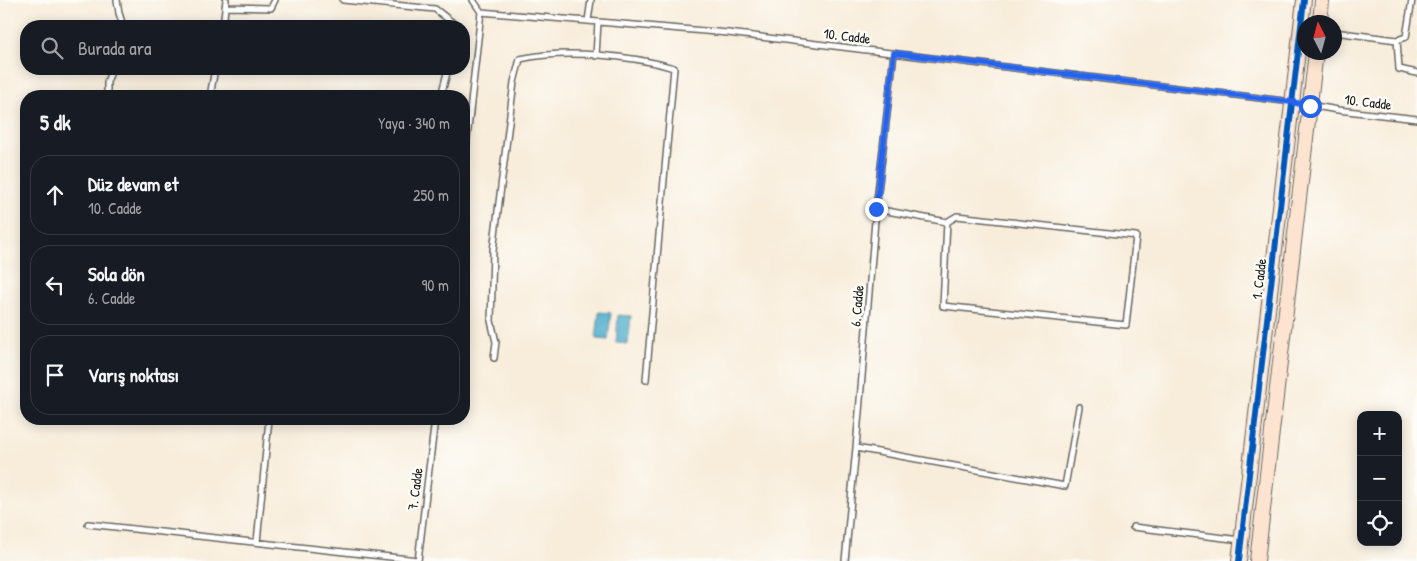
<!DOCTYPE html>
<html lang="tr">
<head>
<meta charset="utf-8">
<style>
  :root { --surface:#171b24; --page:#242831; --text:#f1f3f6; --muted:#9ea1a6; --line:#363941 }
  body { margin:0; font-family:"Patrick Hand",sans-serif; background:var(--page); color:var(--text) }
  .controls { position:absolute; right:15px; bottom:15px; display:grid; overflow:hidden; border-radius:10px; box-shadow:0 2px 12px #0003 }
  .controls button { width:45px; height:45px; display:grid; place-items:center; padding:0; border:0; border-bottom:1px solid var(--line); background:var(--surface); color:var(--text); font:25px sans-serif }
  .compass { position:absolute; left:1297px; top:15px; width:45px; height:45px; border-radius:50%; background:var(--surface); box-shadow:0 2px 12px #0003; rotate:354deg }
  .stop { position:absolute; width:15px; height:15px; margin:-11px; border:4px solid #2563eb; border-radius:50%; background:#fff }
  .stop.end { background:#2563eb; border-color:#fff; box-shadow:0 1px 5px #0008 }
  .list { margin:0; padding:0; list-style:none }
  h2 { display:flex; justify-content:space-between; align-items:center; height:65px; margin:0; padding:0 20px; font-size:21px }
  h2 small { font-size:16px; font-weight:400; color:var(--muted) }
  .list li { display:grid; grid-template-columns:32px 1fr auto; gap:15px; align-items:center; box-sizing:border-box; height:80px; margin:0 10px 10px; padding:0 10px; border:1px solid var(--line); border-radius:20px }
  .list b { display:block; font-size:19px; white-space:nowrap }
  .list p { margin:0; font-size:16px; white-space:nowrap; color:var(--muted) }
  .list em { font-size:16px; font-style:normal; color:var(--muted) }
  .icon { flex:none; width:28px; height:28px; fill:none; stroke:currentColor; stroke-width:2; stroke-linecap:round; stroke-linejoin:round }
  .map { position:relative; flex:none; width:1417px; height:561px; overflow:hidden }
  .search { position:absolute; background:var(--surface); box-shadow:0 2px 12px #0003; left:20px; top:20px; width:450px; height:55px; display:flex; align-items:center; gap:12px; box-sizing:border-box; padding:0 18px; border-radius:20px; color:var(--muted); font-size:19px }
  .panel { position:absolute; background:var(--surface); box-shadow:0 2px 12px #0003; left:20px; top:90px; width:450px; height:335px; border-radius:20px }
  .map>svg:first-child { display:block }
  .water { fill:#4caccb; stroke:#346474 }
  .lines { fill:none; stroke-linecap:round; stroke-linejoin:round }
  .lane-casing { stroke:#69655f; stroke-width:8 }
  .secondary-casing { stroke:#69655f; stroke-width:16 }
  .lane { stroke:#fff; stroke-width:5 }
  .secondary { stroke:#fde4d0; stroke-width:14 }
  .cycleway-casing { stroke:#fdfcf7; stroke-width:9 }
  .cycleway { stroke:#0057b8; stroke-width:6 }
  .route { stroke:#2563eb; stroke-width:6 }
  .labels { text-anchor:middle; stroke-width:5; stroke-linejoin:round; paint-order:stroke }
  .street-label { font-size:14px; fill:#1c1c1c; stroke:#fdfcf7 }
</style>
</head>
<body>
<div class="map">
<svg width="1417" height="561" viewBox="0 0 1417 561">
  <rect width="100%" height="100%" fill="#fdfcf7"/>
  <filter id="ink" filterUnits="userSpaceOnUse"><feTurbulence type="fractalNoise" baseFrequency=".02" numOctaves="2"/><feDisplacementMap in="SourceGraphic" scale="10" xChannelSelector="R" yChannelSelector="G"/><feConvolveMatrix kernelMatrix="1 2 1 2 8 2 1 2 1" color-interpolation-filters="sRGB"/></filter>
  <filter id="wash" filterUnits="userSpaceOnUse"><feTurbulence type="fractalNoise" baseFrequency=".0096" numOctaves="4" result="noise"/><feDisplacementMap in="SourceGraphic" scale="20" xChannelSelector="R" yChannelSelector="G"/><feGaussianBlur stdDeviation="1.12" result="paint"/><feColorMatrix in="noise" values="0 0 0 0 0 0 0 0 0 0 0 0 0 0 0 0 0 1.4 0 .05"/><feComposite in="paint" operator="in"/></filter>
  <g filter="url(#wash)">
    <rect width="100%" height="100%" fill="#f8eddb"/>
    <!-- water -->
    <path class="water" d="M 599,312 L 611,313 L 608,340 L 596,339 Z
      M 618,315 L 631,316 L 628,344 L 616,343 Z"/>
  </g>
  <g filter="url(#ink)">
    <g class="lines">
      <defs>
        <path id="lane" d="M 117,0 L 119,13 L 123,26
          M 343,0 L 435,9 L 457,26
          M 473,0 L 481,12
          M 227,7 L 271,8 L 275,0
          M 481,12 L 728,33 L 1292,102 L 1338,110 L 1417,119
          M 588,21 L 591,0
          M 223,26 L 226,0
          M 1334,32 L 1397,40 L 1406,37 L 1412,0
          M 1397,40 L 1399,69 L 1417,73
          M 596,56 L 598,22
          M 107,96 L 107,82 L 112,69
          M 210,96 L 215,69
          M 441,96 L 448,69
          M 464,166 L 481,12
          M 876,209 L 947,222 L 957,216 L 1136,236 L 1126,325 L 943,306 L 947,222
          M 494,358 L 496,342 L 491,321 L 493,251 L 514,82 L 520,59 C 563,49 631,55 674,68 L 646,380
          M 856,448 L 1065,486 L 1079,407
          M 88,524 L 418,560
          M 1133,527 L 1241,540
          M 257,542 L 269,419
          M 418,561 L 435,419
          M 845,561 L 856,448 L 876,209 L 894,53"/>
        <path id="secondary" d="M 1320,22 L 1322,0
          M 1239,561 L 1304,0
          M 1257,561 L 1316,52"/>
      </defs>
      <!-- lane casing -->
      <use href="#lane" class="lane-casing"/>
      <!-- secondary casing -->
      <use href="#secondary" class="secondary-casing"/>
      <!-- lane -->
      <use href="#lane" class="lane"/>
      <!-- secondary -->
      <use href="#secondary" class="secondary"/>
      <defs>
        <path id="cycleway" d="M 1239,561 L 1304,0"/>
      </defs>
      <!-- cycleway casing -->
      <use href="#cycleway" class="cycleway-casing"/>
      <!-- cycleway -->
      <use href="#cycleway" class="cycleway"/>
    </g>
  </g>
  <g class="lines" filter="url(#ink)">
    <!-- route -->
    <path class="route" d="M 876,209 L 894,53 L 1292,102 L 1310,106"/>
  </g>
  <g class="labels">
    <!-- street labels -->
    <g class="street-label">
      <text transform="translate(847 36) rotate(7)" y="5">10. Cadde</text>
      <text transform="translate(1368 102) rotate(7)" y="5">10. Cadde</text>
      <text transform="translate(1259 279) rotate(-83)" y="5">1. Cadde</text>
      <text transform="translate(857 306) rotate(-85)" y="5">6. Cadde</text>
      <text transform="translate(415 489) rotate(-83)" y="5">7. Cadde</text>
    </g>
  </g>
</svg>
<div class="controls">
<button>+</button>
<button>−</button>
<button><svg class="icon" aria-label="locate" viewBox="0 0 24 24"><circle cx="12" cy="12" r="6"/><path d="M12 2v4M12 18v4M2 12h4M18 12h4"/></svg></button>
</div>
<svg class="compass" viewBox="-18 -18 36 36"><path d="M0-13l5 13h-10z" fill="#e53935"/><path d="M0 13l5-13h-10z" fill="#9ea1a6"/></svg>
<div class="stop" style="left:1310px;top:106px"></div>
<div class="stop end" style="left:876px;top:209px"></div>
<div class="search"><svg class="icon" aria-label="search" viewBox="0 0 24 24"><circle cx="10" cy="10" r="6"/><path d="M15 15l6 6"/></svg>Burada ara</div>
<section class="panel">
<h2>5 dk<small>Yaya · 340 m</small></h2>
<ul class="list">
<li><svg class="icon" aria-label="ahead" viewBox="0 0 24 24"><path d="M12 20V5M6 11l6-6 6 6"/></svg><div><b>Düz devam et</b><p>10. Cadde</p></div><em>250 m</em></li>
<li><svg class="icon" aria-label="left" viewBox="0 0 24 24"><path d="M17 20v-9H6M10 6l-5 5 5 5"/></svg><div><b>Sola dön</b><p>6. Cadde</p></div><em>90 m</em></li>
<li><svg class="icon" aria-label="arrive" viewBox="0 0 24 24"><path d="M6 21V4h12l-3 4 3 4H6"/></svg><div><b>Varış noktası</b></div></li>
</ul>
</section>
</div>
</body>
</html>
